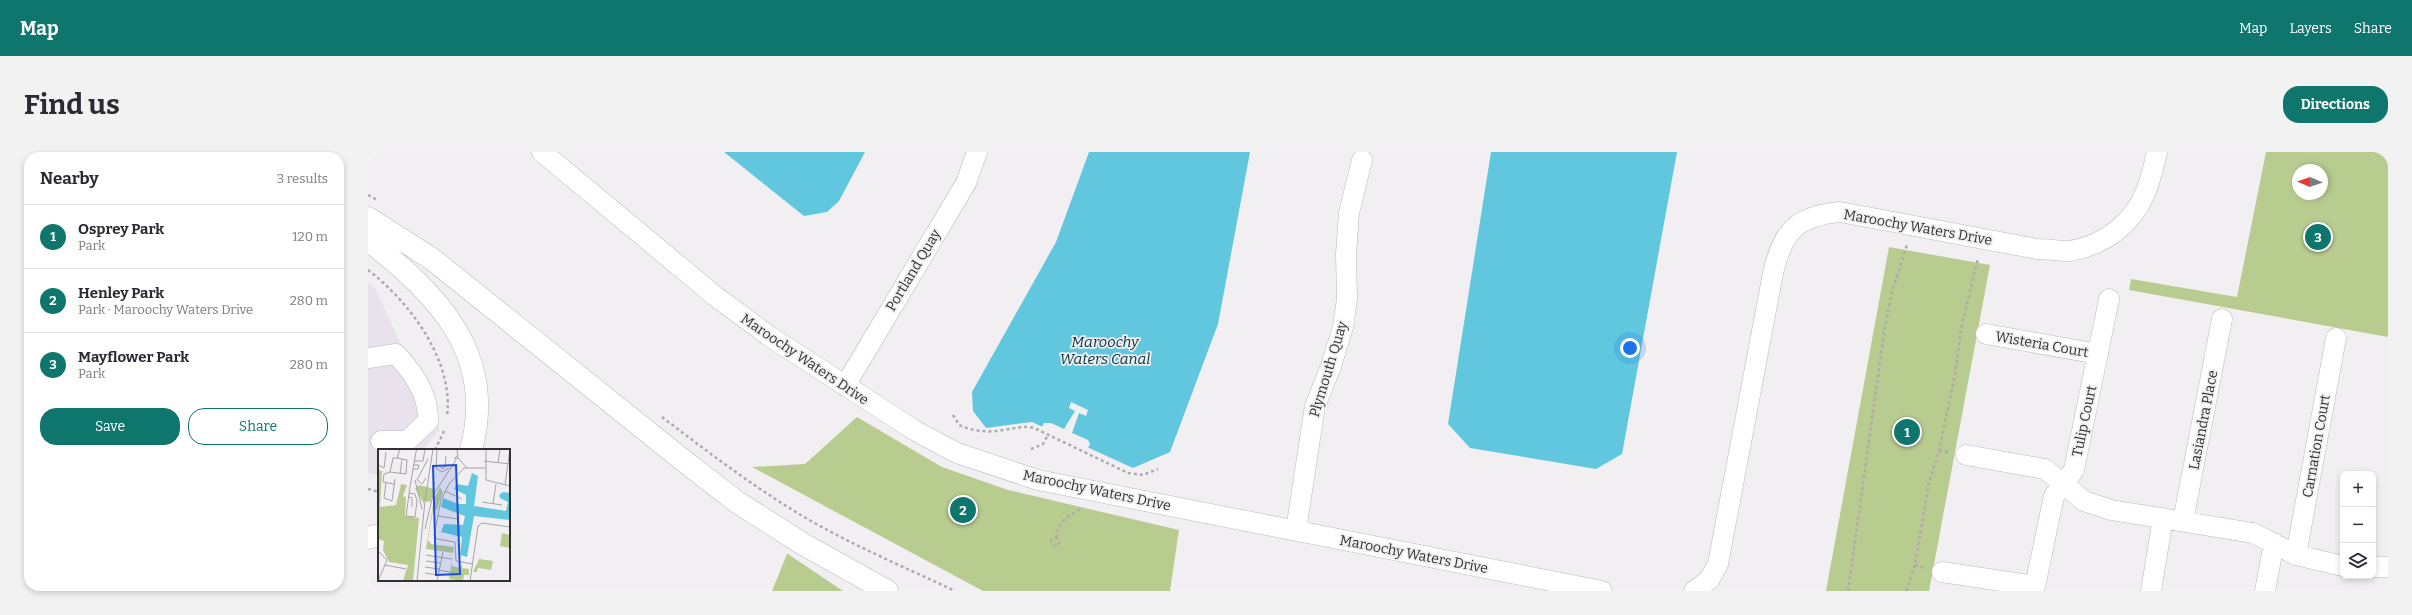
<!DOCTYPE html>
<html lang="en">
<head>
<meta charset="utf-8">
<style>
  :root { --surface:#fff; --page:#f2f2f3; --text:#2b2b33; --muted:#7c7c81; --line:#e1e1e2; --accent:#0f766e }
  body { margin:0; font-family:Bitter,serif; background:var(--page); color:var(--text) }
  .controls { position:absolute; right:12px; bottom:12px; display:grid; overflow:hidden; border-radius:8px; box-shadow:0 2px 6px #0003 }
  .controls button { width:36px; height:36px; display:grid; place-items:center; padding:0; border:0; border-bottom:1px solid var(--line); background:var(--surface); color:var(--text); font:20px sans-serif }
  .compass { position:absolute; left:1924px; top:12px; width:36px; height:36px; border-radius:50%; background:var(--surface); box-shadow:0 2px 6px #0003; rotate:272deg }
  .you { position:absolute; left:1262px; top:196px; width:14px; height:14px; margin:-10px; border:3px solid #fff; border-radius:50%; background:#1a73e8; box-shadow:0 0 0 6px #1a73e833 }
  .badge { display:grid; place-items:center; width:26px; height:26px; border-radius:50%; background:var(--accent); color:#fff; font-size:13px; font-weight:700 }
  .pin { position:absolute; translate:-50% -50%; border:2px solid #fff; box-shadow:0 1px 4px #0006 }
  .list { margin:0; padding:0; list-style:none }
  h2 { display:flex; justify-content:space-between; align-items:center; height:52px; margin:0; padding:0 16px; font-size:17px }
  h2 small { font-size:13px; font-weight:400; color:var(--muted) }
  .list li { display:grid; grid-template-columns:26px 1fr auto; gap:12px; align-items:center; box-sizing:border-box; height:64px; padding:0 16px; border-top:1px solid var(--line) }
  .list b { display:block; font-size:15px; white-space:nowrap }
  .list p { margin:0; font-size:13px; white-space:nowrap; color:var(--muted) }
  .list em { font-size:13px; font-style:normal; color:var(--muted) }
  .actions { display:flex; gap:8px; padding:12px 16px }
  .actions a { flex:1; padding:9px 0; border:1px solid var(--accent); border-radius:16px; text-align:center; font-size:14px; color:var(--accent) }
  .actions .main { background:var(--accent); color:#fff }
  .icon { flex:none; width:22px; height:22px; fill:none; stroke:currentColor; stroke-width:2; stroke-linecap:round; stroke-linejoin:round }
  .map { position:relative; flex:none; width:2020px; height:439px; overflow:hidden; border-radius:16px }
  header { display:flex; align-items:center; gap:24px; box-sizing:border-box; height:56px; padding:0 20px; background:var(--accent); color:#fff }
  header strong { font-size:19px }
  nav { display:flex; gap:22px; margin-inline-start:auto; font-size:14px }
  .intro { display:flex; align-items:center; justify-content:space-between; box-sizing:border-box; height:96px; padding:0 24px }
  h1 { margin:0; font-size:28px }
  .button { padding:10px 18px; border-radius:16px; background:var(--accent); color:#fff; font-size:14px; font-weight:700 }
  main { display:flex; gap:24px; padding:0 24px }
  aside { flex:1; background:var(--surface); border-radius:16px; box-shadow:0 2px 6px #0003 }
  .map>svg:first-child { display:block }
  .built { fill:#e9e2ed }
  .green { fill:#b9cc90; fill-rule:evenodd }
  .water { fill:#61c7de }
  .pier { fill:#f2eff3 }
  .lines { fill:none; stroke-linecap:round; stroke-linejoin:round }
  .minor-casing { stroke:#bbb8bd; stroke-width:21 }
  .highway-casing { stroke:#bbb8bd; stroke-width:23 }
  .path { stroke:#acaaad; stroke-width:2.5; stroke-dasharray:3 3; stroke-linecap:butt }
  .minor { stroke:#fff; stroke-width:20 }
  .highway { stroke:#fff; stroke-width:22 }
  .labels { text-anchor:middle; stroke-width:3.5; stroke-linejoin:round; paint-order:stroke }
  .street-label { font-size:14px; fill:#323132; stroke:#f2eff3 }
  .water-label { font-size:15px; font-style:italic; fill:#00333c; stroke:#f2eff3 }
  .inset-road { fill:none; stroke:#a5a3a6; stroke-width:1 }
  .view { fill:#1d4ed8; fill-opacity:0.15; stroke:#1d4ed8; stroke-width:2 }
  .inset-edge { fill:none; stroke:#323132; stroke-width:2 }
</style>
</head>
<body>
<header>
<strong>Map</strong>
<nav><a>Map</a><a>Layers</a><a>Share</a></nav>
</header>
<div class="intro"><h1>Find us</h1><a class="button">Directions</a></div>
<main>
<aside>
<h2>Nearby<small>3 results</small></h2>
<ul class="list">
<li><span class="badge">1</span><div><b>Osprey Park</b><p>Park</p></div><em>120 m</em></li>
<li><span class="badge">2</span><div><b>Henley Park</b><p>Park · Maroochy Waters Drive</p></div><em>280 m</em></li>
<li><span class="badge">3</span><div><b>Mayflower Park</b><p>Park</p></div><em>280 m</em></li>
</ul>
<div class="actions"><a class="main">Save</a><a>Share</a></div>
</aside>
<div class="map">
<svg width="2020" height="439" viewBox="0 0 2020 439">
  <rect width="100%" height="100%" fill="#f2eff3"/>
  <!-- built -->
  <path class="built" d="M 0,131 L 7,136 L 72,277 L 55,298 L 11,298 L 11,323 L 0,321 Z"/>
  <!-- green -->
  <path class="green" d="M 1898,0 L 2020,0 L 2020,185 L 1761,138 L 1763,127 L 1869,145 ZM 1930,18 L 1954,18 L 1954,42 L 1930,42 Z
    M 1521,95 L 1622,113 L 1561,439 L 1458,439 Z
    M 489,265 L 574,315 L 640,338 L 811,378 L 802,439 L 615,439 L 384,315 L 437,312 Z
    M 419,402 L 420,402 L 475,439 L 404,439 Z"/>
  <!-- water -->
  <path class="water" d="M 356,0 L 497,0 L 471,49 L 459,60 L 436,64 Z
    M 721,0 L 882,0 L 850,172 L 802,300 L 765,316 L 664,270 L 618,276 L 605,259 L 604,240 L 688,90 Z
    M 1123,0 L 1309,0 L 1254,302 L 1228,317 L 1102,296 L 1080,272 Z"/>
  <!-- pier -->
  <path class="pier" d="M 703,250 L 720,258 L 718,264 L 711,261 L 704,281 L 720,288 L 722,292 L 719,298 L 673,277 L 676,271 L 683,271 L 696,277 L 707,259 L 701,256 Z"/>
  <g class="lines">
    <defs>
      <path id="minor" d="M 174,0 L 347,144 L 401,184 L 546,278 L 570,291 L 589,301 L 670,328 L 1234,439
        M 1618,182 L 1730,202
        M 0,206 L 28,202 C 45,220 61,244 60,269 L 39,289 L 13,289
        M 477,234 L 598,31 L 609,0
        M 1598,303 L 1677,317 L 1716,349 L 1743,358 L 1885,381 L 1928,403 L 1975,414
        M 1815,369 L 1854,167
        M 928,378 L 947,254 L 962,217 L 975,175 L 979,147 L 978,102 L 981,61 L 994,8
        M 1928,403 L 1968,186
        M 2005,415 L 2020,415
        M 1574,420 L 1667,434
        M 1326,439 L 1341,428 L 1350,412 L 1405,121 C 1415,79 1428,64 1472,60 L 1669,97 C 1680,97 1690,99 1700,99 C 1712,98 1727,92 1738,86 C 1772,65 1781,38 1789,0
        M 1666,439 L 1686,344 L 1706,318 L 1741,147
        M 1783,439 L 1795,366
        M 1897,439 L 1906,391"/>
      <path id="highway" d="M 0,66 L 64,107 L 316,309 L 369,350 L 435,392 L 519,439
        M 0,88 C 70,143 129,202 103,298
        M 0,386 L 11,383"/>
    </defs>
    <!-- minor casing -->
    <use href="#minor" class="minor-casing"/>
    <!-- highway casing -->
    <use href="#highway" class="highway-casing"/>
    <!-- path -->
    <path class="path" d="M 0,43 L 9,48
      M 0,118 C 42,150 86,209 79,264
      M 585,263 L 591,273 C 604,279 620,281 635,278 C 646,277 655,273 666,276 L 760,321 L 775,323 L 790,317
      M 294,265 C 336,297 378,329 423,357 C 474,389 532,413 587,439
      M 663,297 L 675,292 L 680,283
      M 67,298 L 77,277
      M 1571,299 L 1581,300
      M 0,337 L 11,340
      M 688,386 C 690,369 700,364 715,356
      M683 390a4 4 0 1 1 8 0a4 4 0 1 1-8 0Z
      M 1547,413 L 1557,416
      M 1480,439 L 1517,174 L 1524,140 L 1539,93
      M 1538,439 L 1547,413 L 1561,330 L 1571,299 L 1587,222 L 1593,177 L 1610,106"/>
    <!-- minor -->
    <use href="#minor" class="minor"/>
    <!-- highway -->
    <use href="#highway" class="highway"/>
  </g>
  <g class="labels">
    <!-- street labels -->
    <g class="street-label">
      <text transform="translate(1550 75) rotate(10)" y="5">Maroochy Waters Drive</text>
      <text transform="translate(545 118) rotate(-59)" y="5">Portland Quay</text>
      <text transform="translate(1674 192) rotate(10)" y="5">Wisteria Court</text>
      <text transform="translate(437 207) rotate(34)" y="5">Maroochy Waters Drive</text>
      <text transform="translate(960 217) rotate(-73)" y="5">Plymouth Quay</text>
      <text transform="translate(1835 268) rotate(-79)" y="5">Lasiandra Place</text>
      <text transform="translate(1716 269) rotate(-78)" y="5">Tulip Court</text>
      <text transform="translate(1948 294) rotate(-80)" y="5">Carnation Court</text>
      <text transform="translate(729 338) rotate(12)" y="5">Maroochy Waters Drive</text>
      <text transform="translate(1046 402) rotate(11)" y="5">Maroochy Waters Drive</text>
    </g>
    <!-- water labels -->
    <g class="water-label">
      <text x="737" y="195">Maroochy<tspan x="737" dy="17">Waters Canal</tspan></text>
    </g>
  </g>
  <!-- overview -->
  <g transform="translate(10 297)">
    <rect width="132" height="132" fill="#f2eff3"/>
    <path d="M 0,21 L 4,22 L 2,58 L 18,56 L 23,35 L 29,36 L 25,47 L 28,48 L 27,67 L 41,69 L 35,132 L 25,132 L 30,116 L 11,113 L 5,101 L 6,92 L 0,90 ZM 41,36 L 57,40 L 52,53 L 46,52 L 46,55 L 37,39 ZM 62,38 L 65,43 L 59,61 L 55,61 L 50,91 L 53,95 L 76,98 L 75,104 L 48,100 L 56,50 ZM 124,84 L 132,86 L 132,99 L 122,97 ZM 101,110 L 115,112 L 113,121 L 100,119 L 99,123 L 95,123 ZM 74,111 L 74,117 L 82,119 L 84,115 L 84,119 L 91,120 L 91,126 L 86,126 L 85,132 L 71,130 Z" fill="#b9cc90"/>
    <path d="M 94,24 L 100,27 L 96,57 L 128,62 L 130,53 L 122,49 L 121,46 L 125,43 L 132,44 L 132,71 L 96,67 L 89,108 L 82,106 L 84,88 L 63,83 L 66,75 L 85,76 L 87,67 L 63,58 L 65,49 L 80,55 L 88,55 L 88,46 L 76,40 L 79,35 L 90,37 Z" fill="#61c7de"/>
    <path class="inset-road" d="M 59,0 L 58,19 L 64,23 L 71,19M 108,0 L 108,31 L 132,37M 79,7 L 76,10 L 80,9 L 79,0M 80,9 L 89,19M 36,12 L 45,12 L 47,0M 106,12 L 132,15M 120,14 L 122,0M 0,16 L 6,19 L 8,3M 63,18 L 64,20 L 67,18 L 68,7M 35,20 L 40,20 L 41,16 L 36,16M 12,23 L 28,25 L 29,11 L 19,9M 22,25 L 24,10M 48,29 L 44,35 L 39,31 L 50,10M 37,31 L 44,60M 8,34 L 6,49 L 14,52 L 17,30M 16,35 L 5,33 L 6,25 L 12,23 L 15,9 L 19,9 L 22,0M 127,36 L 132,0M 67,42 L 84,50M 31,44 L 37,45 L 39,52 L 37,68 L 28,67 L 32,38 L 38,3 L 39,0M 31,48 L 34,49 L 34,58M 104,53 L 124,56M 115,55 L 118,35M 60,67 L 80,70M 47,80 L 55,46 L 78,11M 0,102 L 9,111 L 0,132M 48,106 L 74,110M 48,112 L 62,114M 95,115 L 78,112 L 77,93 L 59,90 L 56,87 L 63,51 L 71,35 L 86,19 L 107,19M 7,116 L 28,120M 47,118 L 61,120M 60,121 L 72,123M 47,124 L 60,126M 39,132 L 47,52 L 55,0M 59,132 L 65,103M 92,132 L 100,77 L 104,74 L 132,78"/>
    <path class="view" d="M 78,16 L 82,125 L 58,126 L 55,17 Z"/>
    <rect width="132" height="132" class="inset-edge"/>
  </g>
</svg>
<div class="controls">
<button>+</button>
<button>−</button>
<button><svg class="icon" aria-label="layers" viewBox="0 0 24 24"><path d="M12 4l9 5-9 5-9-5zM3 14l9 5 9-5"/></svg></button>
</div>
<svg class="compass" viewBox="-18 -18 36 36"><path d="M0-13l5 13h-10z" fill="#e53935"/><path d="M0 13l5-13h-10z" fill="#7c7c81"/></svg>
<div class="you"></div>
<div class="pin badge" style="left:1539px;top:280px">1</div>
<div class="pin badge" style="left:595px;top:358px">2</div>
<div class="pin badge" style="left:1950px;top:85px">3</div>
</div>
</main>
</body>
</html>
